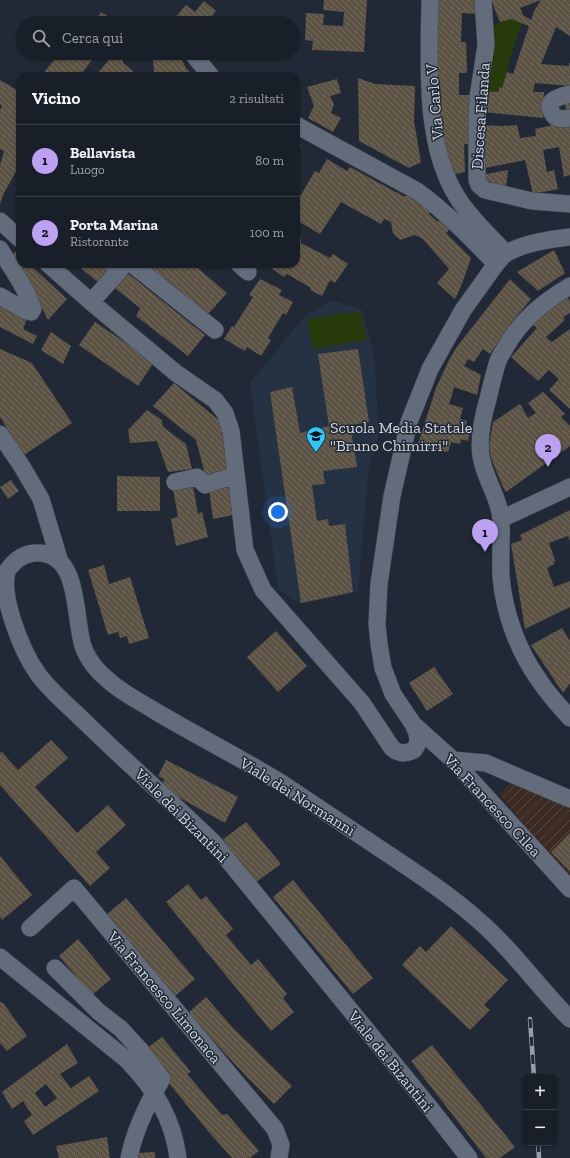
<!DOCTYPE html>
<html lang="it">
<head>
<meta charset="utf-8">
<style>
  :root { --surface:#181f28; --page:#252c34; --text:#f1f3f6; --muted:#9fa2a8; --line:#363d45; --accent:#bca0f2 }
  body { margin:0; font-family:"Zilla Slab",serif; background:var(--page); color:var(--text) }
  .controls { position:absolute; right:12px; bottom:12px; display:grid; overflow:hidden; border-radius:8px; box-shadow:0 1px 3px #0004 }
  .controls button { width:36px; height:36px; display:grid; place-items:center; padding:0; border:0; border-bottom:1px solid var(--line); background:var(--surface); color:var(--text); font:20px sans-serif }
  .you { position:absolute; left:278px; top:512px; width:14px; height:14px; margin:-10px; border:3px solid #fff; border-radius:50%; background:#1a73e8; box-shadow:0 0 0 6px #1a73e833 }
  .badge { display:grid; place-items:center; width:26px; height:26px; border-radius:50%; background:var(--accent); color:#111; font-size:13px; font-weight:700 }
  .pin { position:absolute; translate:-50% -33px; filter:drop-shadow(0 1px 2px #0008) }
  .pin::after { content:''; position:absolute; top:21px; width:14px; height:12px; background:inherit; clip-path:polygon(0 0,100% 0,50% 100%) }
  .list { margin:0; padding:0; list-style:none }
  h2 { display:flex; justify-content:space-between; align-items:center; height:52px; margin:0; padding:0 16px; font-size:17px }
  h2 small { font-size:13px; font-weight:400; color:var(--muted) }
  .list li { display:grid; grid-template-columns:26px 1fr auto; gap:12px; align-items:center; box-sizing:border-box; height:72px; padding:0 16px; border-top:1px solid var(--line) }
  .list b { display:block; font-size:15px; white-space:nowrap }
  .list p { margin:0; font-size:13px; white-space:nowrap; color:var(--muted) }
  .list em { font-size:13px; font-style:normal; color:var(--muted) }
  .icon { flex:none; width:22px; height:22px; fill:none; stroke:currentColor; stroke-width:2; stroke-linecap:round; stroke-linejoin:round }
  .map { position:relative; flex:none; width:570px; height:1158px; overflow:hidden }
  .search { position:absolute; background:var(--surface); box-shadow:0 1px 3px #0004; left:16px; top:16px; width:284px; height:44px; display:flex; align-items:center; gap:10px; box-sizing:border-box; padding:0 14px; border-radius:22px; color:var(--muted); font-size:15px }
  .panel { position:absolute; background:var(--surface); box-shadow:0 1px 3px #0004; left:16px; top:72px; width:284px; height:196px; border-radius:12px }
  .map>svg:first-child { display:block }
  .built { fill:#253244 }
  .industrial { fill:url(#industrial-furrows) }
  .green { fill:#273b0a }
  .building { fill:url(#building-back-hatch); fill-rule:evenodd }
  .lines { fill:none; stroke-linecap:round; stroke-linejoin:round }
  .minor-casing { stroke:#3d454f; stroke-width:18 }
  .minor { stroke:#626c7b; stroke-width:17 }
  .rail-casing { stroke:#979ea7; stroke-width:4.5 }
  .rail { stroke:#202935; stroke-width:3; stroke-dasharray:9; stroke-linecap:butt }
  .labels { text-anchor:middle; stroke-width:3; stroke-linejoin:round; paint-order:stroke }
  .street-label { font-size:16px; fill:#d2d8e0; stroke:#202935 }
  .poi-label { font-size:16px; fill:#d2d8e0; stroke:#202935; text-anchor:start }
</style>
</head>
<body>
<div class="map">
<svg width="570" height="1158" viewBox="0 0 570 1158">
  <defs>
    <pattern id="industrial-furrows" width="10" height="10" patternUnits="userSpaceOnUse"><rect width="10" height="10" fill="#3c2b22"/><path d="M-1 1l2-2M0 10L10 0M9 11l2-2" fill="none" stroke="#574942"/></pattern>
    <pattern id="building-back-hatch" width="6" height="6" patternUnits="userSpaceOnUse"><rect width="6" height="6" fill="#5c5344"/><path d="M-1 5l2 2M0 0l6 6M5-1l2 2" fill="none" stroke="#726b5f"/></pattern>
  </defs>
  <rect width="100%" height="100%" fill="#202935"/>
  <!-- built -->
  <path class="built" d="M 332,300 L 362,310 L 374,355 L 379,434 L 368,472 L 358,592 L 299,604 L 278,589 L 250,383 L 304,317 Z"/>
  <!-- industrial -->
  <path class="industrial" d="M 512,781 L 570,805 L 570,875 L 547,852 L 499,794 Z"/>
  <!-- green -->
  <path class="green" d="M 511,19 L 522,23 L 517,36 L 502,88 L 499,87 L 499,92 L 484,91 L 491,52 L 494,25 Z
    M 360,311 L 367,340 L 313,349 L 307,319 Z"/>
  <!-- building -->
  <path class="building" d="M 324,0 L 367,0 L 364,52 L 312,50 L 313,41 L 305,40 L 306,13 L 324,14 L 323,25 L 343,26 L 344,12 L 323,10 Z
    M 437,0 L 474,0 L 476,14 L 462,13 L 461,42 L 466,42 L 467,73 L 459,73 L 459,95 L 473,95 L 472,145 L 464,144 L 465,172 L 451,175 L 438,113 Z
    M 491,0 L 570,0 L 570,36 L 556,27 L 541,64 L 569,66 L 569,63 L 570,63 L 570,86 L 535,83 L 533,92 L 544,92 L 543,118 L 482,112 L 484,91 L 499,92 L 499,87 L 502,88 L 507,72 L 513,74 L 529,26 L 511,19 L 500,22 ZM 541,0 L 534,11 L 531,20 L 523,15 L 520,8 Z
    M 204,1 L 216,11 L 206,23 L 180,23 L 175,18 L 186,5 L 195,12 Z
    M 101,12 L 118,23 L 95,23 Z
    M 60,53 L 97,53 L 80,76 L 41,76 Z
    M 115,53 L 122,53 L 123,63 L 139,76 L 95,76 Z
    M 161,53 L 178,53 L 186,68 L 194,76 L 150,76 L 154,71 L 153,58 Z
    M 358,78 L 375,84 L 415,86 L 414,121 L 421,162 L 409,168 L 359,141 Z
    M 337,79 L 341,93 L 330,96 L 334,104 L 331,113 L 341,118 L 333,132 L 308,118 L 314,106 L 307,87 Z
    M 0,80 L 20,92 L 20,164 L 4,193 L 0,204 L 0,165 L 4,151 L 0,149 L 0,110 L 2,106 L 0,104 Z
    M 570,97 L 570,115 L 567,115 L 564,99 Z
    M 570,120 L 570,175 L 564,177 L 559,147 L 543,150 L 547,172 L 554,170 L 558,189 L 533,194 L 525,160 L 480,169 L 481,125 L 503,126 L 517,125 L 520,138 L 536,136 L 535,129 L 553,125 L 552,123 Z
    M 296,142 L 301,145 L 296,155 Z
    M 327,159 L 347,171 L 350,167 L 403,196 L 408,196 L 430,211 L 429,214 L 438,222 L 440,220 L 451,228 L 446,233 L 471,258 L 462,284 L 455,299 L 437,283 L 449,269 L 423,239 L 415,235 L 400,240 L 393,233 L 391,222 L 384,219 L 381,224 L 341,202 L 320,234 L 296,220 L 296,215 L 300,208 L 296,206 L 296,203 L 315,171 L 319,173 Z
    M 508,170 L 506,190 L 483,184 L 481,175 Z
    M 296,237 L 301,239 L 301,243 L 330,258 L 333,254 L 348,264 L 335,283 L 330,280 L 322,296 L 310,290 L 311,288 L 287,274 L 284,277 L 271,268 L 273,264 L 296,264 Z
    M 554,250 L 565,273 L 538,291 L 517,272 Z
    M 16,251 L 20,255 L 20,264 L 29,264 L 67,299 L 48,320 L 28,281 L 10,258 Z
    M 76,264 L 112,264 L 113,265 L 99,283 Z
    M 146,264 L 193,264 L 227,293 L 208,314 Z
    M 125,271 L 205,335 L 188,356 L 136,316 L 140,308 L 112,286 Z
    M 260,279 L 282,290 L 279,295 L 293,302 L 286,315 L 283,313 L 268,338 L 271,340 L 261,356 L 247,347 L 245,351 L 224,339 L 232,326 L 234,327 L 253,297 L 249,295 Z
    M 510,279 L 531,299 L 512,322 L 490,354 L 483,349 L 474,362 L 468,359 L 464,366 L 481,375 L 477,395 L 454,387 L 452,395 L 449,404 L 463,408 L 460,419 L 467,421 L 465,429 L 470,431 L 468,441 L 461,439 L 460,444 L 451,442 L 448,452 L 417,447 L 436,388 L 448,362 L 456,348 Z
    M 568,298 L 570,301 L 570,313 L 563,317 L 565,320 L 546,337 L 552,342 L 570,329 L 570,409 L 549,390 L 559,379 L 549,370 L 538,381 L 511,357 L 537,328 L 532,324 L 554,306 Z
    M 0,306 L 27,319 L 23,329 L 37,336 L 33,344 L 0,327 Z
    M 95,322 L 154,362 L 138,386 L 79,345 Z
    M 51,332 L 71,346 L 63,364 L 41,350 Z
    M 0,349 L 32,363 L 72,423 L 24,455 L 0,417 Z
    M 358,349 L 369,422 L 350,425 L 357,467 L 323,471 L 325,484 L 312,485 L 317,521 L 328,519 L 329,526 L 345,524 L 353,592 L 301,603 L 270,392 L 292,387 L 300,433 L 329,426 L 318,354 Z
    M 174,383 L 221,422 L 230,475 L 207,482 L 196,440 L 153,406 Z
    M 543,392 L 565,414 L 561,417 L 570,426 L 570,446 L 506,492 L 503,487 L 491,458 L 489,446 L 493,422 L 520,404 L 528,418 L 536,413 L 528,403 Z
    M 147,410 L 162,420 L 163,427 L 186,444 L 192,469 L 168,472 L 157,441 L 130,443 L 128,430 Z
    M 117,476 L 160,477 L 160,511 L 117,511 Z
    M 11,480 L 19,491 L 8,499 L 0,487 Z
    M 193,486 L 198,514 L 202,512 L 208,537 L 176,546 L 171,519 L 178,517 L 173,489 Z
    M 230,487 L 234,515 L 213,519 L 209,490 Z
    M 570,510 L 570,541 L 568,536 L 549,543 L 555,560 L 554,564 L 547,568 L 554,587 L 570,581 L 570,607 L 525,629 L 511,544 L 522,540 L 520,535 Z
    M 104,565 L 109,584 L 130,577 L 149,638 L 129,644 L 127,636 L 120,638 L 118,632 L 108,635 L 88,570 Z
    M 562,628 L 570,641 L 570,683 L 563,693 L 531,645 Z
    M 276,631 L 307,666 L 278,692 L 247,657 Z
    M 434,667 L 453,694 L 427,711 L 409,683 Z
    M 51,740 L 68,758 L 35,787 L 77,833 L 108,805 L 126,825 L 96,852 L 110,868 L 90,886 L 0,785 L 0,753 L 2,752 L 18,770 Z
    M 166,760 L 238,797 L 225,823 L 162,788 L 164,779 L 158,776 Z
    M 246,822 L 281,864 L 256,882 L 222,840 Z
    M 570,833 L 570,871 L 551,852 Z
    M 0,856 L 32,895 L 2,920 L 0,917 Z
    M 293,880 L 373,978 L 353,994 L 273,897 Z
    M 188,884 L 201,900 L 206,896 L 233,929 L 226,935 L 251,965 L 258,959 L 287,994 L 283,998 L 294,1012 L 271,1031 L 166,902 Z
    M 126,898 L 195,979 L 174,997 L 106,915 Z
    M 451,926 L 508,980 L 484,1005 L 490,1010 L 470,1030 L 402,965 L 420,946 L 426,952 Z
    M 78,939 L 111,979 L 92,995 L 59,956 Z
    M 206,997 L 234,1029 L 292,1086 L 274,1104 L 246,1076 L 188,1013 Z
    M 0,1002 L 3,1003 L 27,1036 L 7,1051 L 0,1043 Z
    M 162,1037 L 191,1072 L 187,1074 L 222,1115 L 227,1114 L 259,1151 L 250,1158 L 232,1158 L 207,1130 L 143,1051 Z
    M 67,1044 L 78,1063 L 60,1074 L 71,1088 L 89,1076 L 99,1091 L 33,1135 L 24,1121 L 32,1115 L 23,1101 L 12,1109 L 2,1092 ZM 46,1084 L 57,1098 L 45,1107 L 35,1093 Z
    M 432,1045 L 515,1147 L 500,1158 L 486,1158 L 411,1061 Z
    M 107,1137 L 110,1158 L 59,1158 L 56,1146 Z
    M 155,1152 L 155,1158 L 137,1158 L 137,1153 Z"/>
  <g class="lines">
    <defs>
      <path id="minor" d="M 430,0 C 429,63 423,146 459,200 C 472,220 490,236 506,253
        M 483,0 L 486,45 L 478,97 L 477,119 L 477,180 L 479,185 L 485,190 L 532,201 L 570,204
        M 192,53 L 211,76
        M 570,94 C 557,97 542,101 555,117 L 562,119 L 570,118
        M 296,125 L 417,191 C 446,212 471,238 496,264 C 499,261 503,255 507,253 C 522,244 552,239 570,237
        M 0,221 L 20,239
        M 0,249 C 11,268 26,287 33,309 L 31,312 L 26,311 L 0,296
        M 48,264 L 91,302 L 176,373 L 215,400 L 225,413 L 231,431 L 245,550 L 263,590 L 362,703 L 392,748 L 396,751 L 402,753 L 409,752 L 414,750 L 417,745 L 418,740 L 417,733 L 413,724 L 393,694 L 383,668 L 379,644 L 377,624 L 379,584 L 392,496 L 409,422 L 430,369 L 463,310 L 496,264
        M 132,264 L 215,330
        M 239,264 L 248,272
        M 570,286 C 543,302 521,320 505,348 C 503,352 500,356 498,361 C 494,373 491,386 488,399 C 483,416 478,437 481,456 C 484,478 499,496 501,519 C 502,538 500,557 501,576 C 504,613 518,651 539,680 C 548,694 559,706 570,718
        M 91,302 L 120,270 L 112,264
        M 0,434 L 21,465 L 41,499 L 60,562
        M 175,482 L 197,477 L 205,485 L 236,475
        M 501,519 L 570,487
        M 413,724 L 453,760 L 570,889
        M 453,760 L 486,763 L 570,799
        M 30,928 L 74,888 L 275,1129 L 281,1145 L 279,1158
        M 0,957 L 127,1060 C 154,1088 173,1118 178,1158
        M 55,968 L 99,1012 L 121,1029 L 142,1052 L 162,1079 C 149,1101 134,1132 129,1158
        M 469,1158 L 431,1109 L 214,843 C 172,802 128,764 86,723 C 70,707 51,692 38,674 C 22,652 0,597 7,571 C 15,559 26,552 40,553 C 82,556 73,621 84,649 C 89,661 98,672 108,680 C 122,693 139,701 155,711 C 197,736 241,758 283,784 C 319,808 355,832 391,856 C 421,876 451,896 478,920 C 512,949 538,987 570,1019"/>
    </defs>
    <!-- minor casing -->
    <use href="#minor" class="minor-casing"/>
    <!-- minor -->
    <use href="#minor" class="minor"/>
    <defs>
      <path id="rail" d="M 530,1019 L 534,1077
        M 538,1143 L 539,1158"/>
    </defs>
    <!-- rail casing -->
    <use href="#rail" class="rail-casing"/>
    <!-- rail -->
    <use href="#rail" class="rail"/>
  </g>
  <!-- icons -->
  <defs>
    <symbol id="school-pin" viewBox="-11 -11 22 30"><path d="M0 17L-7.5 6A9.5 9.5 0 1 1 7.5 6Z" fill="#29c8ff" stroke="#202935"/><path d="M0-5L7-2L0 1L-7-2ZM-4 1L0 2.5L4 1V4Q0 6-4 4Z" fill="#111"/></symbol>
  </defs>
  <g fill-rule="evenodd">
    <use href="#school-pin" x="305" y="425" width="22" height="30"/>
  </g>
  <g class="labels">
    <!-- street labels -->
    <g class="street-label">
      <text transform="translate(434 102) rotate(-95)" y="6">Via Carlo V</text>
      <text transform="translate(480 116) rotate(-86)" y="6">Discesa Filanda</text>
      <text transform="translate(298 796) rotate(32)" y="6">Viale dei Normanni</text>
      <text transform="translate(493 805) rotate(47)" y="6">Via Francesco Cilea</text>
      <text transform="translate(182 815) rotate(45)" y="6">Viale dei Bizantini</text>
      <text transform="translate(165 997) rotate(50)" y="6">Via Francesco Limonaca</text>
      <text transform="translate(391 1061) rotate(51)" y="6">Viale dei Bizantini</text>
    </g>
    <!-- poi labels -->
    <g class="poi-label">
      <text x="330" y="433">Scuola Media Statale<tspan x="330" dy="18">"Bruno Chimirri"</tspan></text>
    </g>
  </g>
</svg>
<div class="controls">
<button>+</button>
<button>−</button>
</div>
<div class="you"></div>
<div class="pin badge" style="left:485px;top:552px">1</div>
<div class="pin badge" style="left:548px;top:467px">2</div>
<div class="search"><svg class="icon" aria-label="search" viewBox="0 0 24 24"><circle cx="10" cy="10" r="6"/><path d="M15 15l6 6"/></svg>Cerca qui</div>
<section class="panel">
<h2>Vicino<small>2 risultati</small></h2>
<ul class="list">
<li><span class="badge">1</span><div><b>Bellavista</b><p>Luogo</p></div><em>80 m</em></li>
<li><span class="badge">2</span><div><b>Porta Marina</b><p>Ristorante</p></div><em>100 m</em></li>
</ul>
</section>
</div>
</body>
</html>
